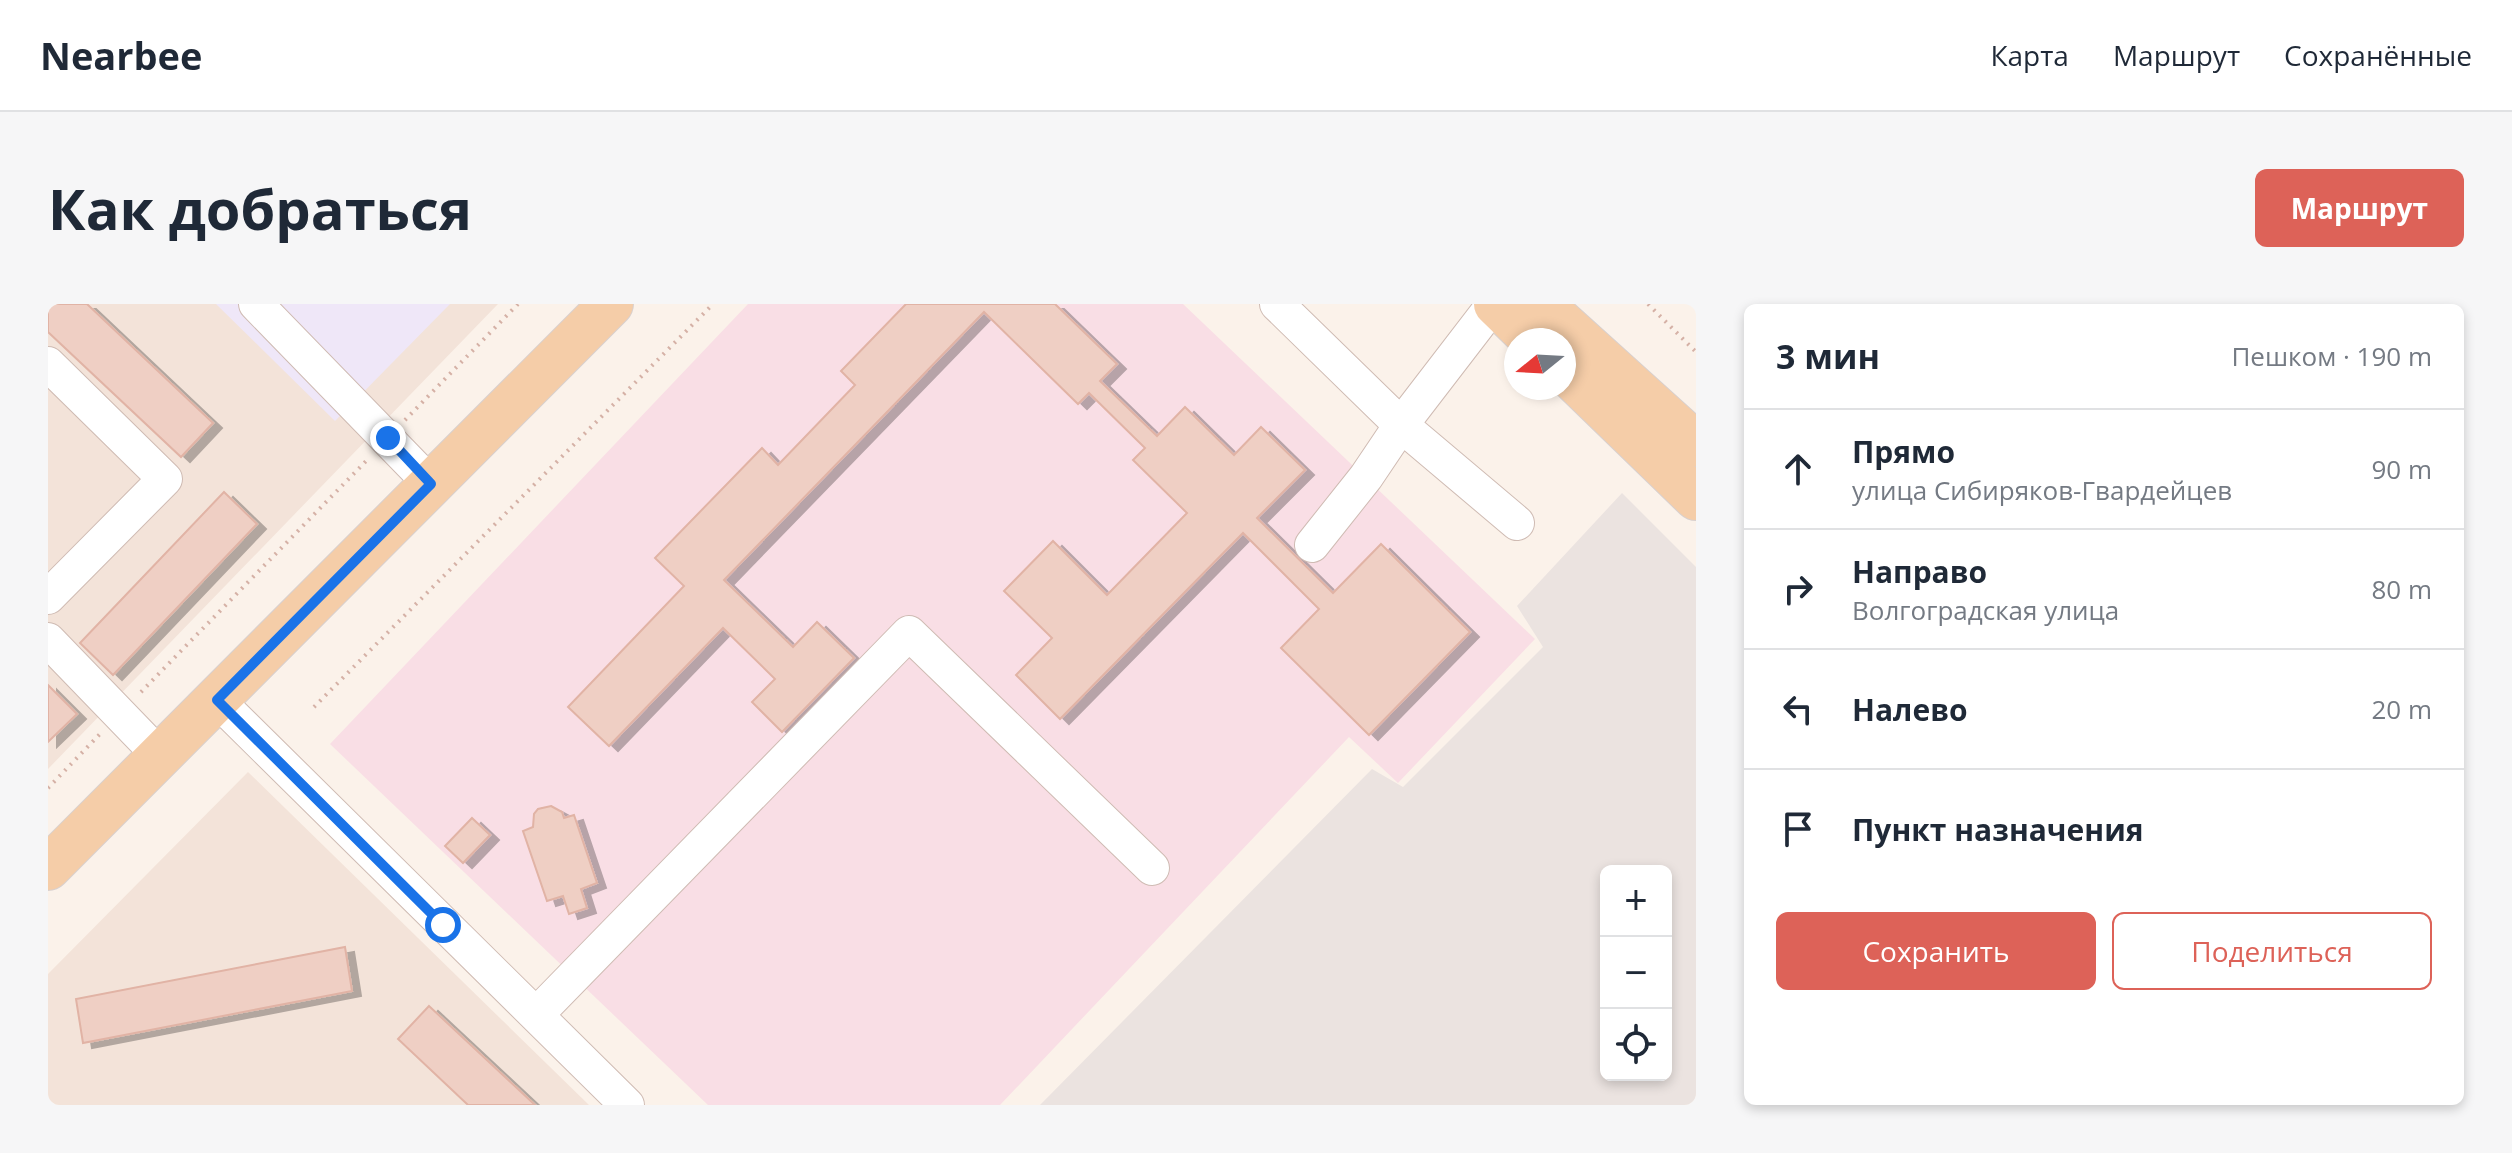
<!DOCTYPE html>
<html lang="ru">
<head>
<meta charset="utf-8">
<style>
  :root { --surface:#fff; --page:#f6f6f7; --text:#1f2937; --muted:#747a83; --line:#e0e1e3; --accent:#dd6258 }
  body { margin:0; font-family:"Open Sans",sans-serif; background:var(--page); color:var(--text) }
  .controls { position:absolute; right:24px; bottom:24px; display:grid; overflow:hidden; border-radius:12px; box-shadow:0 4px 12px #0003 }
  .controls button { width:72px; height:72px; display:grid; place-items:center; padding:0; border:0; border-bottom:2px solid var(--line); background:var(--surface); color:var(--text); font:40px sans-serif }
  .compass { position:absolute; left:1456px; top:24px; width:72px; height:72px; border-radius:50%; background:var(--surface); box-shadow:0 4px 12px #0003; rotate:252deg }
  .stop { position:absolute; width:24px; height:24px; margin:-18px; border:6px solid #1a73e8; border-radius:50%; background:#fff }
  .stop.end { background:#1a73e8; border-color:#fff; box-shadow:0 2px 8px #0008 }
  .list { margin:0; padding:0; list-style:none }
  h2 { display:flex; justify-content:space-between; align-items:center; height:104px; margin:0; padding:0 32px; font-size:34px }
  h2 small { font-size:26px; font-weight:400; color:var(--muted) }
  .list li { display:grid; grid-template-columns:52px 1fr auto; gap:24px; align-items:center; box-sizing:border-box; height:120px; padding:0 32px; border-top:2px solid var(--line) }
  .list b { display:block; font-size:30px; white-space:nowrap }
  .list p { margin:0; font-size:26px; white-space:nowrap; color:var(--muted) }
  .list em { font-size:26px; font-style:normal; color:var(--muted) }
  .actions { display:flex; gap:16px; padding:24px 32px }
  .actions a { flex:1; padding:18px 0; border:2px solid var(--accent); border-radius:12px; text-align:center; font-size:28px; color:var(--accent) }
  .actions .main { background:var(--accent); color:#fff }
  .icon { flex:none; width:44px; height:44px; fill:none; stroke:currentColor; stroke-width:2; stroke-linecap:round; stroke-linejoin:round }
  .map { position:relative; flex:none; width:1648px; height:801px; overflow:hidden; border-radius:12px }
  header { display:flex; align-items:center; gap:48px; box-sizing:border-box; height:112px; padding:0 40px; background:var(--surface); border-bottom:2px solid var(--line) }
  header strong { font-size:38px }
  nav { display:flex; gap:44px; margin-inline-start:auto; font-size:28px }
  .intro { display:flex; align-items:center; justify-content:space-between; box-sizing:border-box; height:192px; padding:0 48px }
  h1 { margin:0; font-size:56px }
  .button { padding:20px 36px; border-radius:12px; background:var(--accent); color:#fff; font-size:28px; font-weight:700 }
  main { display:flex; gap:48px; padding:0 48px }
  aside { flex:1; background:var(--surface); border-radius:12px; box-shadow:0 4px 12px #0003 }
  .map>svg:first-child { display:block }
  .residential { fill:#f3e3d9 }
  .industrial { fill:#ebe3e0; fill-rule:evenodd }
  .education { fill:#efe7f8 }
  .medical { fill:#f9dee5 }
  .building { fill:#efcfc4; stroke:#e1b3a5; stroke-width:2; filter:url(#shadow) }
  .lines { fill:none; stroke-linecap:round; stroke-linejoin:round }
  .minor-casing { stroke:#cfbbb3; stroke-width:36 }
  .major-casing { stroke:#d8d0ce; stroke-width:46 }
  .path { stroke:#d5b1a6; stroke-width:4; stroke-dasharray:2 6; stroke-linecap:butt }
  .minor { stroke:#fff; stroke-width:34 }
  .major { stroke:#f5cda8; stroke-width:44 }
  .route { stroke:#1a73e8; stroke-width:10 }
</style>
</head>
<body>
<header>
<strong>Nearbee</strong>
<nav><a>Карта</a><a>Маршрут</a><a>Сохранённые</a></nav>
</header>
<div class="intro"><h1>Как добраться</h1><a class="button">Маршрут</a></div>
<main>
<div class="map">
<svg width="1648" height="801" viewBox="0 0 1648 801">
  <defs>
    <filter id="shadow"><feDropShadow dx="9" dy="5" stdDeviation="0" flood-color="#0004"/></filter>
  </defs>
  <rect width="100%" height="100%" fill="#fbf2ea"/>
  <!-- residential -->
  <path class="residential" d="M 0,0 L 450,0 L 0,465 Z
    M 200,468 L 541,801 L 0,801 L 0,670 Z"/>
  <!-- industrial -->
  <path class="industrial" d="M 1574,189 L 1648,263 L 1648,801 L 992,801 L 1324,465 L 1355,483 L 1495,343 L 1469,302 ZM 1558,567 L 1618,567 L 1618,771 L 1558,771 Z"/>
  <!-- education -->
  <path class="education" d="M 168,0 L 402,0 L 287,117 Z"/>
  <!-- medical -->
  <path class="medical" d="M 700,0 L 1135,0 L 1487,335 L 1350,479 L 1301,433 L 952,801 L 660,801 L 282,440 Z"/>
  <!-- building -->
  <path class="building" d="M 0,0 L 39,0 L 165,119 L 133,153 L 0,28 Z
    M 858,0 L 1007,0 L 1069,60 L 1052,77 L 1109,132 L 1137,103 L 1186,151 L 1213,123 L 1257,166 L 1209,214 L 1285,289 L 1333,240 L 1422,328 L 1321,431 L 1233,344 L 1271,305 L 1195,229 L 1012,415 L 968,371 L 1004,334 L 956,287 L 1005,237 L 1059,291 L 1139,209 L 1085,156 L 1097,144 L 1041,89 L 1030,100 L 936,8 L 676,276 L 745,343 L 769,318 L 806,354 L 734,428 L 704,398 L 727,375 L 675,324 L 561,442 L 520,403 L 636,282 L 607,254 L 714,144 L 730,161 L 807,81 L 793,67 Z
    M 176,188 L 209,220 L 65,371 L 32,339 Z
    M 0,381 L 29,410 L 0,438 Z
    M 503,502 L 514,508 L 516,514 L 526,511 L 549,579 L 533,585 L 539,604 L 521,610 L 515,592 L 499,597 L 475,527 L 485,523 L 486,510 L 490,505 Z
    M 424,514 L 442,531 L 415,559 L 397,542 Z
    M 297,643 L 304,687 L 35,739 L 28,695 Z
    M 381,702 L 487,801 L 420,801 L 350,735 Z"/>
  <g class="lines">
    <defs>
      <path id="minor" d="M 208,0 L 383,180
        M 1229,0 L 1353,121 L 1469,219
        M 0,60 L 117,175 L 0,293
        M 1264,241 L 1318,173 L 1353,121 L 1446,0
        M 0,336 L 113,453
        M 169,396 L 579,801
        M 488,711 L 861,329 L 1104,564"/>
      <path id="major" d="M 1448,0 L 1485,36
        M 1493,0 L 1648,140
        M 1516,66 L 1648,194
        M 0,564 L 563,0"/>
    </defs>
    <!-- minor casing -->
    <use href="#minor" class="minor-casing"/>
    <!-- major casing -->
    <use href="#major" class="major-casing"/>
    <!-- path -->
    <path class="path" d="M 1600,0 L 1648,48
      M 357,116 L 470,0
      M 93,388 L 321,154
      M 266,403 L 665,0
      M 0,484 L 53,429"/>
    <!-- minor -->
    <use href="#minor" class="minor"/>
    <!-- major -->
    <use href="#major" class="major"/>
  </g>
  <g class="lines">
    <!-- route -->
    <path class="route" d="M 340,134 L 383,180 L 169,396 L 395,621"/>
  </g>
</svg>
<div class="controls">
<button>+</button>
<button>−</button>
<button><svg class="icon" aria-label="locate" viewBox="0 0 24 24"><circle cx="12" cy="12" r="6"/><path d="M12 2v4M12 18v4M2 12h4M18 12h4"/></svg></button>
</div>
<svg class="compass" viewBox="-18 -18 36 36"><path d="M0-13l5 13h-10z" fill="#e53935"/><path d="M0 13l5-13h-10z" fill="#747a83"/></svg>
<div class="stop" style="left:395px;top:621px"></div>
<div class="stop end" style="left:340px;top:134px"></div>
</div>
<aside>
<h2>3 мин<small>Пешком · 190 m</small></h2>
<ul class="list">
<li><svg class="icon" aria-label="ahead" viewBox="0 0 24 24"><path d="M12 20V5M6 11l6-6 6 6"/></svg><div><b>Прямо</b><p>улица Сибиряков-Гвардейцев</p></div><em>90 m</em></li>
<li><svg class="icon" aria-label="right" viewBox="0 0 24 24"><path d="M7 20v-9h11M14 6l5 5-5 5"/></svg><div><b>Направо</b><p>Волгоградская улица</p></div><em>80 m</em></li>
<li><svg class="icon" aria-label="left" viewBox="0 0 24 24"><path d="M17 20v-9H6M10 6l-5 5 5 5"/></svg><div><b>Налево</b></div><em>20 m</em></li>
<li><svg class="icon" aria-label="arrive" viewBox="0 0 24 24"><path d="M6 21V4h12l-3 4 3 4H6"/></svg><div><b>Пункт назначения</b></div></li>
</ul>
<div class="actions"><a class="main">Сохранить</a><a>Поделиться</a></div>
</aside>
</main>
</body>
</html>
